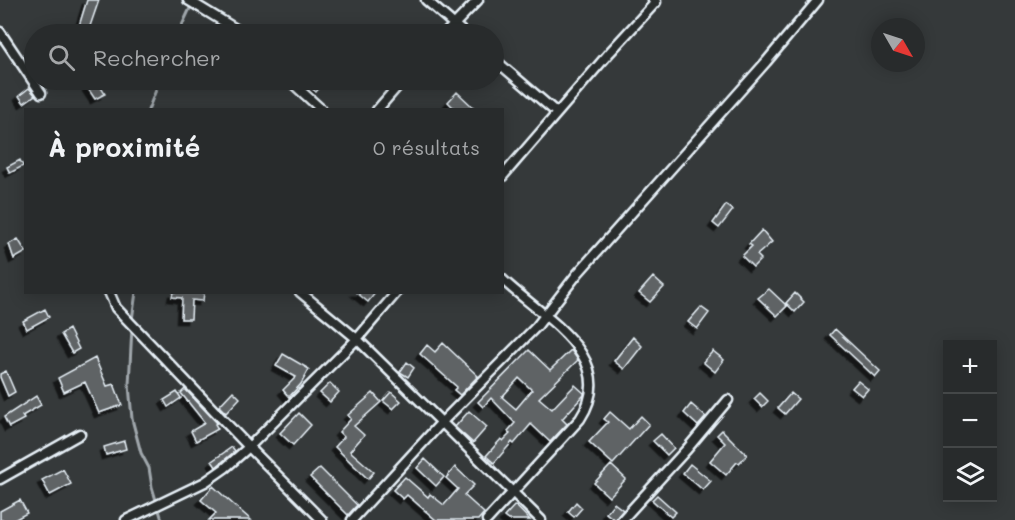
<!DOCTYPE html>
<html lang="fr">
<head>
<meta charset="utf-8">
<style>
  :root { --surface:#282b2c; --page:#303334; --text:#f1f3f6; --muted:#a5a7a9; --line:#444748 }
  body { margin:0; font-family:Mali,sans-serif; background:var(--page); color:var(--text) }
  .controls { position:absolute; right:18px; bottom:18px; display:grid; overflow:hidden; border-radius:0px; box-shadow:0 3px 15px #0003 }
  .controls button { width:54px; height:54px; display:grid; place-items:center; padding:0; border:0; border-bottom:2px solid var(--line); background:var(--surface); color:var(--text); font:30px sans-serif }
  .compass { position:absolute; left:871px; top:18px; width:54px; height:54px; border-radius:50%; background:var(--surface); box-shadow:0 3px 15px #0003; rotate:129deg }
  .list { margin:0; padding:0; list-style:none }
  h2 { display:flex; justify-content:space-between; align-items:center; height:78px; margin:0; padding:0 24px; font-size:26px }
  h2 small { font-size:20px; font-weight:400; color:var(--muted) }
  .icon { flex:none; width:33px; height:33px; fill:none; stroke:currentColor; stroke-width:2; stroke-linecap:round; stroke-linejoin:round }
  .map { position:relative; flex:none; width:1015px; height:520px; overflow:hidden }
  .search { position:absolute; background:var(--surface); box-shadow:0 3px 15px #0003; left:24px; top:24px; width:480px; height:66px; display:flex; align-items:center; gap:15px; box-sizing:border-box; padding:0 21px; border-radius:33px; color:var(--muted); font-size:22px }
  .panel { position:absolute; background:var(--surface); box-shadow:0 3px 15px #0003; left:24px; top:108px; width:480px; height:186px; border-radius:0px }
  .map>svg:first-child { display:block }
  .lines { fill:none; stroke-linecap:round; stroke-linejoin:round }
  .stream { stroke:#a0a7ac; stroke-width:3 }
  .building { fill:#5f6365; stroke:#e8f1f8; stroke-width:1.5; fill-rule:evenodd; filter:url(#shadow) }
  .street-casing { stroke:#e8f1f8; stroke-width:13 }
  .street { stroke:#2a2d2e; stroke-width:8 }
</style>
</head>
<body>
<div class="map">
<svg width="1015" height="520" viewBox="0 0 1015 520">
  <defs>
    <filter id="shadow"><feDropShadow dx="-4.5" dy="4.5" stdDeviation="0" flood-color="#0009"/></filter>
  </defs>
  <rect width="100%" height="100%" fill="#35393a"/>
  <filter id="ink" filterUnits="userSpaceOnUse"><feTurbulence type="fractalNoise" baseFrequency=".0167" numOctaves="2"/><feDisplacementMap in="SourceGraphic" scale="12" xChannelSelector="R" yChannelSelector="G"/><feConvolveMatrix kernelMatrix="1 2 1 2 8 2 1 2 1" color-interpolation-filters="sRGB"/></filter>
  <g filter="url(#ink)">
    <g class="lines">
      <!-- stream -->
      <path class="stream" d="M 178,34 L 192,4
        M 148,110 L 160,80
        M 132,320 L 136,292
        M 132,327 L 129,385 L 132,419 L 141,453 L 149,468 L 152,487 L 162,520"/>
    </g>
    <!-- building -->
    <path class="building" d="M 87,0 L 99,0 L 89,29 L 79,26 Z
      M 302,80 L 326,80 L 316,92 Z
      M 97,81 L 105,94 L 95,99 L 87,87 Z
      M 29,88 L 35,95 L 24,103 L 19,96 Z
      M 457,92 L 476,110 L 456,110 L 448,102 Z
      M 20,160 L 23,166 L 10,173 L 7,167 Z
      M 726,205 L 733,210 L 719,228 L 713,223 Z
      M 762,230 L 772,242 L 757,255 L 761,259 L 753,267 L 742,256 L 752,246 L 749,244 Z
      M 18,239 L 26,252 L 14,259 L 9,244 Z
      M 653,277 L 664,287 L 650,302 L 639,293 Z
      M 769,289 L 787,306 L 777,316 L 758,298 Z
      M 173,292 L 204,292 L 203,301 L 192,300 L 191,319 L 181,319 L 182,298 L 172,297 Z
      M 356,292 L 376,292 L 368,302 Z
      M 795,293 L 804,302 L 795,312 L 786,303 Z
      M 701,307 L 709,313 L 697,329 L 688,322 Z
      M 45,309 L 49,317 L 27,329 L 23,321 Z
      M 69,329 L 79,349 L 72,353 L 61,334 Z
      M 835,329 L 880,371 L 875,377 L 830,335 Z
      M 633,337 L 642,346 L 624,369 L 614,361 Z
      M 443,343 L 478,376 L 460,395 L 454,390 L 457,387 L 420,354 L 427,345 L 435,352 Z
      M 529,350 L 550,370 L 571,350 L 578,360 L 539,398 L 552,409 L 575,385 L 584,393 L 584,395 L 562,419 L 567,424 L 550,442 L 531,424 L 514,444 L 512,442 L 494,463 L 486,456 L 501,439 L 503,441 L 510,434 L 508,431 L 515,423 L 491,398 L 483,407 L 478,402 ZM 519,378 L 532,390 L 516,409 L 502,397 Z
      M 713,351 L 724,360 L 715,372 L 703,362 Z
      M 283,354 L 309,369 L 301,384 L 289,397 L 283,390 L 296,377 L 276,366 Z
      M 95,358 L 107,386 L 114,384 L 122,405 L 99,413 L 85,382 L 64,392 L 58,378 Z
      M 407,362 L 414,368 L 408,377 L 400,372 Z
      M 6,371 L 15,392 L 8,396 L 0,377 L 0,374 Z
      M 858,381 L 868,389 L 862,396 L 852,388 Z
      M 330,383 L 339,392 L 330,402 L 320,393 Z
      M 185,389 L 217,423 L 215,424 L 218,429 L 196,441 L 191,431 L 205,423 L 181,393 Z
      M 233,391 L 240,398 L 226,413 L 219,406 Z
      M 177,392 L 181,398 L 168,407 L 164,400 Z
      M 391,392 L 401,401 L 393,409 L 383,401 Z
      M 373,393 L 381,402 L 354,426 L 364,435 L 350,451 L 374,472 L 368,479 L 335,447 L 344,437 L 339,432 L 351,419 L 348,415 Z
      M 760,393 L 768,401 L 762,407 L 754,399 Z
      M 791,393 L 798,399 L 785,414 L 778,408 Z
      M 36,396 L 41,405 L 22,416 L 24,419 L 9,427 L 4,417 Z
      M 691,404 L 706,417 L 698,426 L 684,413 Z
      M 469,411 L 487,427 L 473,443 L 455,427 Z
      M 610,412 L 629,429 L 641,416 L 649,424 L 613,464 L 589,442 L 608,422 L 604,419 Z
      M 299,413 L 311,425 L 293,445 L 280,433 Z
      M 722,430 L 747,455 L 739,463 L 737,462 L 726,475 L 710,461 L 725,443 L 717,435 Z
      M 661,434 L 674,448 L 667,455 L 653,441 Z
      M 124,441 L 126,449 L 106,455 L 104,447 Z
      M 232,447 L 235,451 L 216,467 L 212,461 Z
      M 425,459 L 444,477 L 436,486 L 417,468 Z
      M 690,464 L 711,481 L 703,490 L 683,473 Z
      M 611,465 L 626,479 L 609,497 L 594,483 Z
      M 455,467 L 474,485 L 464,495 L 484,513 L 478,520 L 436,520 L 407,495 L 403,499 L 393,490 L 405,477 L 428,497 L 430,494 L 444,505 L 458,489 L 446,478 Z
      M 320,468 L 357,505 L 348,515 L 310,477 Z
      M 63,469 L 71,484 L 50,495 L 42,480 Z
      M 213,486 L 226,498 L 251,520 L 209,520 L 216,513 L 201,500 Z
      M 657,495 L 676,512 L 671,517 L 652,500 Z
      M 20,500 L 27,513 L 14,520 L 0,520 L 0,511 Z
      M 576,502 L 582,508 L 574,517 L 568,512 Z
      M 614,503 L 623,510 L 615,520 L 606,513 Z
      M 515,505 L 530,520 L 508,520 L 504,517 Z"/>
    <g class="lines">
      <defs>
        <path id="street" d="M 188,0 L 244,34
          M 426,0 L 465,34
          M 0,32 L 41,93
          M 445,34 L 478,0
          M 494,59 L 557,113
          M 289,80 L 322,110
          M 377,110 L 403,80
          M 502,177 L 610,52 L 656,2 L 653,0
          M 109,292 L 116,308 L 249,447 L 322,520
          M 300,292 L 357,339 L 541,520
          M 0,479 L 80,434
          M 126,520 L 205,482 L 225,468 L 249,447 L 357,339 L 397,292
          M 352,520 L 442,422 L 537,326 L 578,273 L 766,62 L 818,0
          M 487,520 L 580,419 C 621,356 540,316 502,279
          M 622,520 L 687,449 L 728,400"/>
      </defs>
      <!-- street casing -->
      <use href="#street" class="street-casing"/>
      <!-- street -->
      <use href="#street" class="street"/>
    </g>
  </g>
</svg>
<div class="controls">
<button>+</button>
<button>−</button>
<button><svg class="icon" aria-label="layers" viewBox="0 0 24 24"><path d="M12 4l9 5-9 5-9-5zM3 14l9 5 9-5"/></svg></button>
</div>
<svg class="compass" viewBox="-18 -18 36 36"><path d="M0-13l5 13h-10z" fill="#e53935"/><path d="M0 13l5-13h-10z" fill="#a5a7a9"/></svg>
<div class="search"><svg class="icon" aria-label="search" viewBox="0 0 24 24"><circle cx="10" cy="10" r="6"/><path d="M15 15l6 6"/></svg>Rechercher</div>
<section class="panel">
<h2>À proximité<small>0 résultats</small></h2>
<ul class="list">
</ul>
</section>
</div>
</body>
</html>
